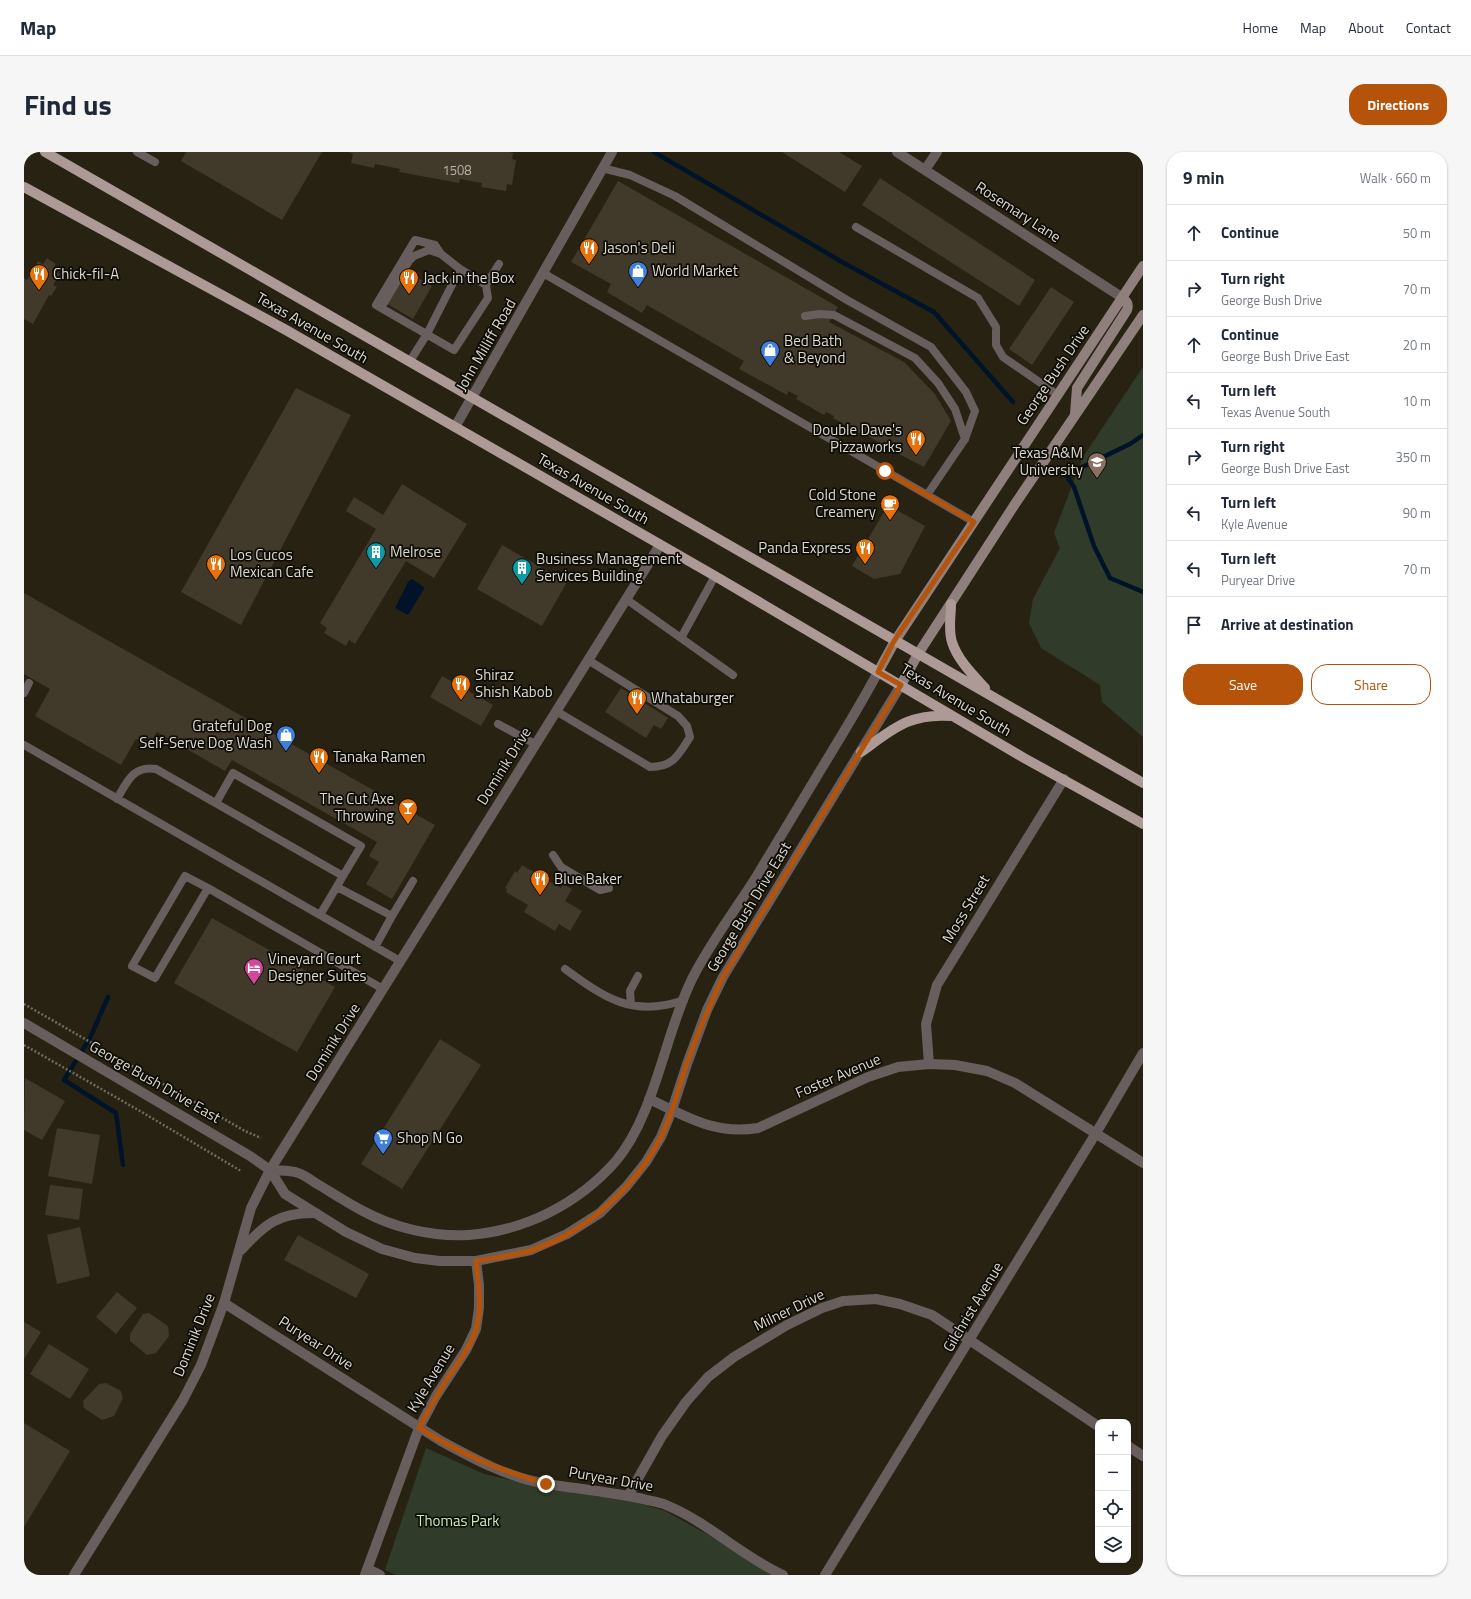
<!DOCTYPE html>
<html lang="en">
<head>
<meta charset="utf-8">
<style>
  :root { --surface:#fff; --page:#f6f6f7; --text:#1f2937; --muted:#747a83; --line:#e0e1e3; --accent:#b45309 }
  body { margin:0; font-family:"Titillium Web",sans-serif; background:var(--page); color:var(--text) }
  .controls { position:absolute; right:12px; bottom:12px; display:grid; overflow:hidden; border-radius:8px; box-shadow:0 1px 3px #0004 }
  .controls button { width:36px; height:36px; display:grid; place-items:center; padding:0; border:0; border-bottom:1px solid var(--line); background:var(--surface); color:var(--text); font:20px sans-serif }
  .stop { position:absolute; width:12px; height:12px; margin:-9px; border:3px solid #b45309; border-radius:50%; background:#fff }
  .stop.end { background:#b45309; border-color:#fff; box-shadow:0 1px 4px #0008 }
  .list { margin:0; padding:0; list-style:none }
  h2 { display:flex; justify-content:space-between; align-items:center; height:52px; margin:0; padding:0 16px; font-size:17px }
  h2 small { font-size:13px; font-weight:400; color:var(--muted) }
  .list li { display:grid; grid-template-columns:26px 1fr auto; gap:12px; align-items:center; box-sizing:border-box; height:56px; padding:0 16px; border-top:1px solid var(--line) }
  .list b { display:block; font-size:15px; white-space:nowrap }
  .list p { margin:0; font-size:13px; white-space:nowrap; color:var(--muted) }
  .list em { font-size:13px; font-style:normal; color:var(--muted) }
  .actions { display:flex; gap:8px; padding:12px 16px }
  .actions a { flex:1; padding:9px 0; border:1px solid var(--accent); border-radius:16px; text-align:center; font-size:14px; color:var(--accent) }
  .actions .main { background:var(--accent); color:#fff }
  .icon { flex:none; width:22px; height:22px; fill:none; stroke:currentColor; stroke-width:2; stroke-linecap:round; stroke-linejoin:round }
  .map { position:relative; flex:none; width:1119px; height:1423px; overflow:hidden; border-radius:16px }
  header { display:flex; align-items:center; gap:24px; box-sizing:border-box; height:56px; padding:0 20px; background:var(--surface); border-bottom:1px solid var(--line) }
  header strong { font-size:19px }
  nav { display:flex; gap:22px; margin-inline-start:auto; font-size:14px }
  .intro { display:flex; align-items:center; justify-content:space-between; box-sizing:border-box; height:96px; padding:0 24px }
  h1 { margin:0; font-size:28px }
  .button { padding:10px 18px; border-radius:16px; background:var(--accent); color:#fff; font-size:14px; font-weight:700 }
  main { display:flex; gap:24px; padding:0 24px }
  aside { flex:1; background:var(--surface); border-radius:16px; box-shadow:0 1px 3px #0004 }
  .map>svg:first-child { display:block }
  .green { fill:#303c29 }
  .water { fill:#001328 }
  .lines { fill:none; stroke-linecap:round; stroke-linejoin:round }
  .stream { stroke:#001328; stroke-width:4.5 }
  .building { fill:#413a2b }
  .path { stroke:#706b5e; stroke-width:2.5; stroke-dasharray:2 2; stroke-linecap:butt }
  .service { stroke:#685e5d; stroke-width:8 }
  .minor { stroke:#685e5d; stroke-width:10 }
  .tertiary { stroke:#685e5d; stroke-width:10 }
  .secondary { stroke:#8f807e; stroke-width:10 }
  .primary { stroke:#ad9a97; stroke-width:10 }
  .route { stroke:#b45309; stroke-width:5 }
  .labels { text-anchor:middle; stroke-width:3.5; stroke-linejoin:round; paint-order:stroke }
  .number-label { font-size:13px; fill:#b6b1a7 }
  .street-label { font-size:15px; fill:#ddd9d0; stroke:#0e0c06 }
  .poi-label { font-size:15px; fill:#ddd9d0; stroke:#0e0c06; text-anchor:start }
  .park-label { font-size:15px; fill:#c9edb6; stroke:#0e0c06 }
</style>
</head>
<body>
<header>
<strong>Map</strong>
<nav><a>Home</a><a>Map</a><a>About</a><a>Contact</a></nav>
</header>
<div class="intro"><h1>Find us</h1><a class="button">Directions</a></div>
<main>
<div class="map">
<svg width="1119" height="1423" viewBox="0 0 1119 1423">
  <rect width="100%" height="100%" fill="#282213"/>
  <!-- green -->
  <path class="green" d="M 1119,215 L 1119,585 L 1078,550 L 1076,533 L 1017,496 L 1005,471 L 1009,447 L 1036,396 L 1030,381 L 1059,305 Z
    M 402,1296 L 460,1322 L 530,1338 L 595,1345 L 641,1359 L 757,1423 L 372,1423 L 361,1418 Z"/>
  <!-- water -->
  <path class="water" d="M 388,427 L 400,435 L 400,437 L 384,463 L 371,456 L 384,430 Z"/>
  <g class="lines">
    <!-- stream -->
    <path class="stream" d="M 630,0 L 818,110 L 910,160 L 989,250
      M 1119,283 L 1106,292 L 1042,323 L 1050,335 L 1070,394 L 1086,426 L 1119,440
      M 84,845 L 66,886 L 40,928 L 92,961 L 99,1013"/>
  </g>
  <!-- building -->
  <path class="building" d="M 162,0 L 298,0 L 258,68 L 157,9 Z
    M 324,0 L 485,0 L 489,1 L 488,7 L 492,8 L 488,33 L 483,32 L 482,39 L 457,35 L 458,31 L 436,27 L 435,31 L 375,20 L 376,17 L 351,12 L 350,16 L 327,11 L 329,2 Z
    M 758,0 L 815,0 L 838,14 L 821,40 Z
    M 856,26 L 1011,128 L 995,154 L 838,53 Z
    M 594,29 L 814,155 L 805,170 L 880,210 L 911,242 L 927,269 L 900,315 L 867,298 L 838,280 L 837,282 L 809,266 L 810,264 L 802,260 L 800,263 L 772,247 L 774,244 L 764,239 L 763,243 L 715,217 L 720,209 L 623,153 L 618,161 L 583,140 L 587,132 L 547,110 Z
    M 23,106 L 32,112 L 28,118 L 36,122 L 29,133 L 33,135 L 27,144 L 25,143 L 9,172 L 0,167 L 0,126 L 3,128 L 14,109 L 19,112 Z
    M 381,119 L 408,134 L 389,167 L 362,151 Z
    M 1027,135 L 1050,150 L 1008,213 L 985,197 Z
    M 272,236 L 327,263 L 217,473 L 157,440 Z
    M 378,332 L 443,372 L 410,426 L 382,409 L 331,492 L 325,488 L 322,494 L 300,481 L 303,476 L 296,471 L 352,377 L 322,359 L 330,345 L 359,363 Z
    M 864,353 L 901,374 L 876,422 L 850,427 L 828,414 Z
    M 478,393 L 543,430 L 518,474 L 453,437 Z
    M 0,441 L 411,673 L 368,747 L 342,732 L 355,710 L 345,704 L 353,690 L 208,608 L 201,619 L 133,580 L 125,594 L 112,587 L 97,613 L 11,564 L 26,537 L 0,522 Z
    M 418,524 L 469,553 L 457,574 L 406,545 Z
    M 597,536 L 644,566 L 637,577 L 630,573 L 622,586 L 581,560 Z
    M 498,713 L 537,736 L 539,732 L 548,737 L 541,749 L 558,759 L 546,779 L 535,772 L 531,779 L 500,760 L 504,753 L 482,740 L 483,737 L 481,736 L 491,719 L 493,721 Z
    M 188,766 L 311,835 L 273,900 L 150,831 Z
    M 416,887 L 457,913 L 378,1037 L 337,1012 Z
    M 1,926 L 41,949 L 18,988 L 0,978 Z
    M 33,976 L 76,983 L 68,1032 L 24,1024 Z
    M 26,1033 L 59,1037 L 55,1068 L 21,1063 Z
    M 56,1075 L 66,1124 L 33,1132 L 23,1083 Z
    M 274,1083 L 345,1122 L 332,1146 L 260,1108 Z
    M 93,1140 L 113,1156 L 92,1182 L 72,1165 Z
    M 125,1161 L 144,1174 L 145,1184 L 132,1201 L 123,1203 L 106,1189 L 106,1182 L 119,1162 Z
    M 0,1170 L 17,1180 L 0,1207 Z
    M 25,1192 L 65,1217 L 46,1247 L 6,1222 Z
    M 82,1231 L 97,1239 L 99,1246 L 90,1264 L 78,1268 L 60,1256 L 59,1249 L 75,1232 Z
    M 0,1271 L 46,1299 L 0,1375 Z"/>
  <g class="lines">
    <!-- path -->
    <path class="path" d="M 0,852 L 221,979 L 237,986
      M 0,893 L 116,959 L 217,1019"/>
    <!-- service -->
    <path class="service" d="M 113,0 L 131,10
      M 578,16 L 606,23 L 651,44 L 823,148 L 907,195 L 942,240 L 951,259 L 941,287 L 903,343
      M 832,75 L 954,146 L 972,175 L 972,193 L 979,205 L 1034,243
      M 519,121 L 950,370
      M 462,133 L 475,112
      M 357,156 L 385,109 L 390,104 L 405,98 L 417,102
      M 781,164 L 796,162 L 810,163 L 891,206 L 914,231 L 931,257 L 941,287
      M 386,209 L 403,182 L 436,117 L 462,133 L 464,146 L 430,198 L 352,153 L 391,88 L 411,93 L 417,102 L 436,117
      M 602,447 L 709,523
      M 657,486 L 691,424
      M 0,541 L 5,531
      M 532,559 L 626,615 C 650,615 655,602 666,585 L 663,574 L 654,564 L 564,508
      M 474,572 L 511,592
      M 0,593 L 376,809
      M 93,647 C 103,630 109,613 132,617 L 319,724 L 296,763
      M 192,651 L 209,621 L 337,694 L 319,724
      M 529,703 L 537,715 L 576,738 L 585,736
      M 313,735 L 368,764 L 351,795
      M 184,736 L 131,826 L 108,814 L 161,724 L 184,736 L 359,837
      M 368,764 L 389,729
      M 541,817 C 581,846 609,866 660,848
      M 607,853 L 606,839 L 614,824"/>
    <!-- minor -->
    <path class="minor" d="M 873,0 L 1099,146
      M 901,18 L 913,0
      M 431,275 L 588,0
      M 905,912 L 902,872 L 913,833 L 1040,627
      M 625,947 C 664,965 690,983 734,976 L 844,925 L 874,915 L 905,912 L 931,913 L 963,919 L 991,931 L 1119,1011
      M 246,1018 L 636,393
      M 200,1151 L 417,1289 C 450,1307 485,1326 523,1332 C 555,1337 587,1340 619,1347 C 626,1349 635,1350 642,1353 C 684,1370 717,1404 759,1423
      M 1104,1294 L 1119,1304
      M 604,1344 L 638,1284 L 662,1250 L 684,1225 L 710,1205 L 763,1173 L 798,1156 L 819,1149 L 852,1147 L 876,1152 L 908,1163 L 1074,1274
      M 344,1417 L 356,1423
      M 341,1423 L 395,1276 L 412,1244 L 442,1198 L 452,1177 L 455,1156 L 455,1133 L 452,1109
      M 801,1423 L 1072,981 L 1119,901"/>
    <!-- tertiary -->
    <path class="tertiary" d="M 0,871 L 226,1004 L 246,1018 L 261,1042 L 322,1080 L 358,1097 L 391,1106 L 416,1109 L 452,1109 L 507,1098 L 543,1082 L 576,1061 L 602,1035 L 622,1010 L 637,985 L 648,958 L 663,912 L 683,858 L 699,825 L 877,533
      M 246,1018 C 255,1019 267,1018 274,1021 C 281,1023 288,1029 295,1033 C 310,1042 324,1051 339,1059 C 370,1076 409,1085 444,1083 C 501,1079 554,1052 592,1009 C 631,963 641,881 668,827 C 686,791 710,760 731,727 C 754,689 777,651 799,614 C 818,583 837,552 854,520
      M 217,1098 C 242,1072 254,1060 292,1061
      M 50,1423 L 159,1248 L 177,1213 L 200,1151 L 227,1056 L 246,1018"/>
    <!-- secondary -->
    <path class="secondary" d="M 1051,262 L 1053,236 L 1103,158 C 1105,152 1103,150 1099,146
      M 854,520 L 871,489 L 1119,114
      M 877,533 L 894,502 L 991,352 L 1119,163"/>
    <!-- primary -->
    <path class="primary" d="M 21,0 L 1119,631
      M 0,35 L 262,178 L 691,424 L 1000,606 L 1119,672
      M 927,452 C 927,464 924,478 928,490 C 933,507 949,523 961,536
      M 837,600 C 869,577 885,561 927,564"/>
  </g>
  <g class="lines">
    <!-- route -->
    <path class="route" d="M 522,1332 C 472,1317 439,1303 395,1276 C 404,1259 413,1243 423,1227 C 433,1212 447,1195 452,1177 C 459,1155 454,1131 452,1109 C 469,1106 488,1104 505,1099 C 560,1082 611,1036 637,985 C 649,962 654,936 663,911 C 673,882 686,853 699,825 L 877,533 L 854,520 L 870,489 L 950,370 L 861,319"/>
  </g>
  <!-- icons -->
  <defs>
    <symbol id="restaurant-pin" viewBox="-11 -11 22 30"><path d="M0 17L-7.5 6A9.5 9.5 0 1 1 7.5 6Z" fill="#e8710a" stroke="#0e0c06"/><path d="M-5-6h1v4h1v-4h1v4h1v-4h1v5L-1.5 .5V6h-2V.5L-5-1ZM5-6V6H3V1.5H1.5Q1.5-4 5-6Z" fill="#fff"/></symbol>
    <symbol id="shop-pin" viewBox="-11 -11 22 30"><path d="M0 17L-7.5 6A9.5 9.5 0 1 1 7.5 6Z" fill="#3f7fe0" stroke="#0e0c06"/><path d="M-5-2.5h2.3a2.7 3.5 0 0 1 5.4 0H5L5.5 6h-11ZM-1.5-2.5h3a1.5 2.3 0 0 0-3 0Z" fill="#fff"/></symbol>
    <symbol id="university-pin" viewBox="-11 -11 22 30"><path d="M0 17L-7.5 6A9.5 9.5 0 1 1 7.5 6Z" fill="#8d6e63" stroke="#0e0c06"/><path d="M0-5L7-2L0 1L-7-2ZM-4 1L0 2.5L4 1V4Q0 6-4 4Z" fill="#fff"/></symbol>
    <symbol id="cafe-pin" viewBox="-11 -11 22 30"><path d="M0 17L-7.5 6A9.5 9.5 0 1 1 7.5 6Z" fill="#e8710a" stroke="#0e0c06"/><path d="M-5.5-4.5H6V0H3Q3 3.5 0 3.5H-2.5Q-5.5 3.5-5.5 0ZM3-3.2v2h1.7v-2ZM-6 4.5H4V6H-6Z" fill="#fff"/></symbol>
    <symbol id="building-pin" viewBox="-11 -11 22 30"><path d="M0 17L-7.5 6A9.5 9.5 0 1 1 7.5 6Z" fill="#0f9aa8" stroke="#0e0c06"/><path d="M-4-6H4V6H1V3H-1V6H-4ZM-2.5-4.3h1.7v1.8h-1.7ZM.8-4.3h1.7v1.8H.8ZM-2.5-1h1.7V.8h-1.7ZM.8-1h1.7V.8H.8Z" fill="#fff"/></symbol>
    <symbol id="bar-pin" viewBox="-11 -11 22 30"><path d="M0 17L-7.5 6A9.5 9.5 0 1 1 7.5 6Z" fill="#e8710a" stroke="#0e0c06"/><path d="M-6-5H6L.8 .8V4.5H3.5V6h-7V4.5H-.8V.8Z" fill="#fff"/></symbol>
    <symbol id="hotel-pin" viewBox="-11 -11 22 30"><path d="M0 17L-7.5 6A9.5 9.5 0 1 1 7.5 6Z" fill="#d1479c" stroke="#0e0c06"/><path d="M-6-4.5h1.5V1H6V5H4.5V3h-9V5H-6ZM-4 0a1.8 1.8 0 1 1 3.6 0ZM.5 0V-2.5h3Q6-2.5 6 0Z" fill="#fff"/></symbol>
    <symbol id="supermarket-pin" viewBox="-11 -11 22 30"><path d="M0 17L-7.5 6A9.5 9.5 0 1 1 7.5 6Z" fill="#3f7fe0" stroke="#0e0c06"/><path d="M-6-5.5h2.5l.6 2H6L4.5 2H-2.5L-4.4-4H-6ZM-1.5 3.2a1.3 1.3 0 1 0 .1 0ZM3 3.2a1.3 1.3 0 1 0 .1 0Z" fill="#fff"/></symbol>
  </defs>
  <g fill-rule="evenodd">
    <use href="#restaurant-pin" x="554" y="85" width="22" height="30"/>
    <use href="#shop-pin" x="603" y="108" width="22" height="30"/>
    <use href="#restaurant-pin" x="4" y="111" width="22" height="30"/>
    <use href="#restaurant-pin" x="374" y="115" width="22" height="30"/>
    <use href="#shop-pin" x="735" y="187" width="22" height="30"/>
    <use href="#restaurant-pin" x="881" y="276" width="22" height="30"/>
    <use href="#university-pin" x="1062" y="299" width="22" height="30"/>
    <use href="#cafe-pin" x="855" y="341" width="22" height="30"/>
    <use href="#restaurant-pin" x="830" y="385" width="22" height="30"/>
    <use href="#building-pin" x="341" y="389" width="22" height="30"/>
    <use href="#restaurant-pin" x="181" y="401" width="22" height="30"/>
    <use href="#building-pin" x="487" y="405" width="22" height="30"/>
    <use href="#restaurant-pin" x="426" y="521" width="22" height="30"/>
    <use href="#restaurant-pin" x="602" y="535" width="22" height="30"/>
    <use href="#shop-pin" x="251" y="572" width="22" height="30"/>
    <use href="#restaurant-pin" x="284" y="594" width="22" height="30"/>
    <use href="#bar-pin" x="373" y="645" width="22" height="30"/>
    <use href="#restaurant-pin" x="505" y="716" width="22" height="30"/>
    <use href="#hotel-pin" x="219" y="805" width="22" height="30"/>
    <use href="#supermarket-pin" x="348" y="975" width="22" height="30"/>
  </g>
  <g class="labels">
    <!-- number labels -->
    <g class="number-label">
      <text x="433" y="23">1508</text>
    </g>
    <!-- street labels -->
    <g class="street-label">
      <text transform="translate(994 60) rotate(33)" y="5">Rosemary Lane</text>
      <text transform="translate(288 176) rotate(30)" y="5">Texas Avenue South</text>
      <text transform="translate(462 193) rotate(-60)" y="5">John Milliff Road</text>
      <text transform="translate(1029 223) rotate(-56)" y="5">George Bush Drive</text>
      <text transform="translate(569 337) rotate(30)" y="5">Texas Avenue South</text>
      <text transform="translate(932 548) rotate(31)" y="5">Texas Avenue South</text>
      <text transform="translate(480 614) rotate(-58)" y="5">Dominik Drive</text>
      <text transform="translate(725 755) rotate(-59)" y="5">George Bush Drive East</text>
      <text transform="translate(942 757) rotate(-59)" y="5">Moss Street</text>
      <text transform="translate(309 890) rotate(-58)" y="5">Dominik Drive</text>
      <text transform="translate(814 924) rotate(-23)" y="5">Foster Avenue</text>
      <text transform="translate(131 930) rotate(30)" y="5">George Bush Drive East</text>
      <text transform="translate(949 1155) rotate(-59)" y="5">Gilchrist Avenue</text>
      <text transform="translate(765 1158) rotate(-26)" y="5">Milner Drive</text>
      <text transform="translate(170 1183) rotate(-68)" y="5">Dominik Drive</text>
      <text transform="translate(292 1191) rotate(33)" y="5">Puryear Drive</text>
      <text transform="translate(407 1226) rotate(-59)" y="5">Kyle Avenue</text>
      <text transform="translate(587 1327) rotate(10)" y="5">Puryear Drive</text>
    </g>
    <!-- poi labels -->
    <g class="poi-label">
      <text x="579" y="101">Jason's Deli</text>
      <text x="628" y="124">World Market</text>
      <text x="29" y="127">Chick-fil-A</text>
      <text x="399" y="131">Jack in the Box</text>
      <text x="760" y="194">Bed Bath<tspan x="760" dy="17">&amp; Beyond</tspan></text>
      <text x="878" y="283" text-anchor="end">Double Dave's<tspan x="878" dy="17">Pizzaworks</tspan></text>
      <text x="1059" y="306" text-anchor="end">Texas A&amp;M<tspan x="1059" dy="17">University</tspan></text>
      <text x="852" y="348" text-anchor="end">Cold Stone<tspan x="852" dy="17">Creamery</tspan></text>
      <text x="827" y="401" text-anchor="end">Panda Express</text>
      <text x="366" y="405">Melrose</text>
      <text x="206" y="408">Los Cucos<tspan x="206" dy="17">Mexican Cafe</tspan></text>
      <text x="512" y="412">Business Management<tspan x="512" dy="17">Services Building</tspan></text>
      <text x="451" y="528">Shiraz<tspan x="451" dy="17">Shish Kabob</tspan></text>
      <text x="627" y="551">Whataburger</text>
      <text x="248" y="579" text-anchor="end">Grateful Dog<tspan x="248" dy="17">Self-Serve Dog Wash</tspan></text>
      <text x="309" y="610">Tanaka Ramen</text>
      <text x="370" y="652" text-anchor="end">The Cut Axe<tspan x="370" dy="17">Throwing</tspan></text>
      <text x="530" y="732">Blue Baker</text>
      <text x="244" y="812">Vineyard Court<tspan x="244" dy="17">Designer Suites</tspan></text>
      <text x="373" y="991">Shop N Go</text>
    </g>
    <!-- park labels -->
    <g class="park-label">
      <text x="434" y="1374">Thomas Park</text>
    </g>
  </g>
</svg>
<div class="controls">
<button>+</button>
<button>−</button>
<button><svg class="icon" aria-label="locate" viewBox="0 0 24 24"><circle cx="12" cy="12" r="6"/><path d="M12 2v4M12 18v4M2 12h4M18 12h4"/></svg></button>
<button><svg class="icon" aria-label="layers" viewBox="0 0 24 24"><path d="M12 4l9 5-9 5-9-5zM3 14l9 5 9-5"/></svg></button>
</div>
<div class="stop" style="left:861px;top:319px"></div>
<div class="stop end" style="left:522px;top:1332px"></div>
</div>
<aside>
<h2>9 min<small>Walk · 660 m</small></h2>
<ul class="list">
<li><svg class="icon" aria-label="ahead" viewBox="0 0 24 24"><path d="M12 20V5M6 11l6-6 6 6"/></svg><div><b>Continue</b></div><em>50 m</em></li>
<li><svg class="icon" aria-label="right" viewBox="0 0 24 24"><path d="M7 20v-9h11M14 6l5 5-5 5"/></svg><div><b>Turn right</b><p>George Bush Drive</p></div><em>70 m</em></li>
<li><svg class="icon" aria-label="ahead" viewBox="0 0 24 24"><path d="M12 20V5M6 11l6-6 6 6"/></svg><div><b>Continue</b><p>George Bush Drive East</p></div><em>20 m</em></li>
<li><svg class="icon" aria-label="left" viewBox="0 0 24 24"><path d="M17 20v-9H6M10 6l-5 5 5 5"/></svg><div><b>Turn left</b><p>Texas Avenue South</p></div><em>10 m</em></li>
<li><svg class="icon" aria-label="right" viewBox="0 0 24 24"><path d="M7 20v-9h11M14 6l5 5-5 5"/></svg><div><b>Turn right</b><p>George Bush Drive East</p></div><em>350 m</em></li>
<li><svg class="icon" aria-label="left" viewBox="0 0 24 24"><path d="M17 20v-9H6M10 6l-5 5 5 5"/></svg><div><b>Turn left</b><p>Kyle Avenue</p></div><em>90 m</em></li>
<li><svg class="icon" aria-label="left" viewBox="0 0 24 24"><path d="M17 20v-9H6M10 6l-5 5 5 5"/></svg><div><b>Turn left</b><p>Puryear Drive</p></div><em>70 m</em></li>
<li><svg class="icon" aria-label="arrive" viewBox="0 0 24 24"><path d="M6 21V4h12l-3 4 3 4H6"/></svg><div><b>Arrive at destination</b></div></li>
</ul>
<div class="actions"><a class="main">Save</a><a>Share</a></div>
</aside>
</main>
</body>
</html>
